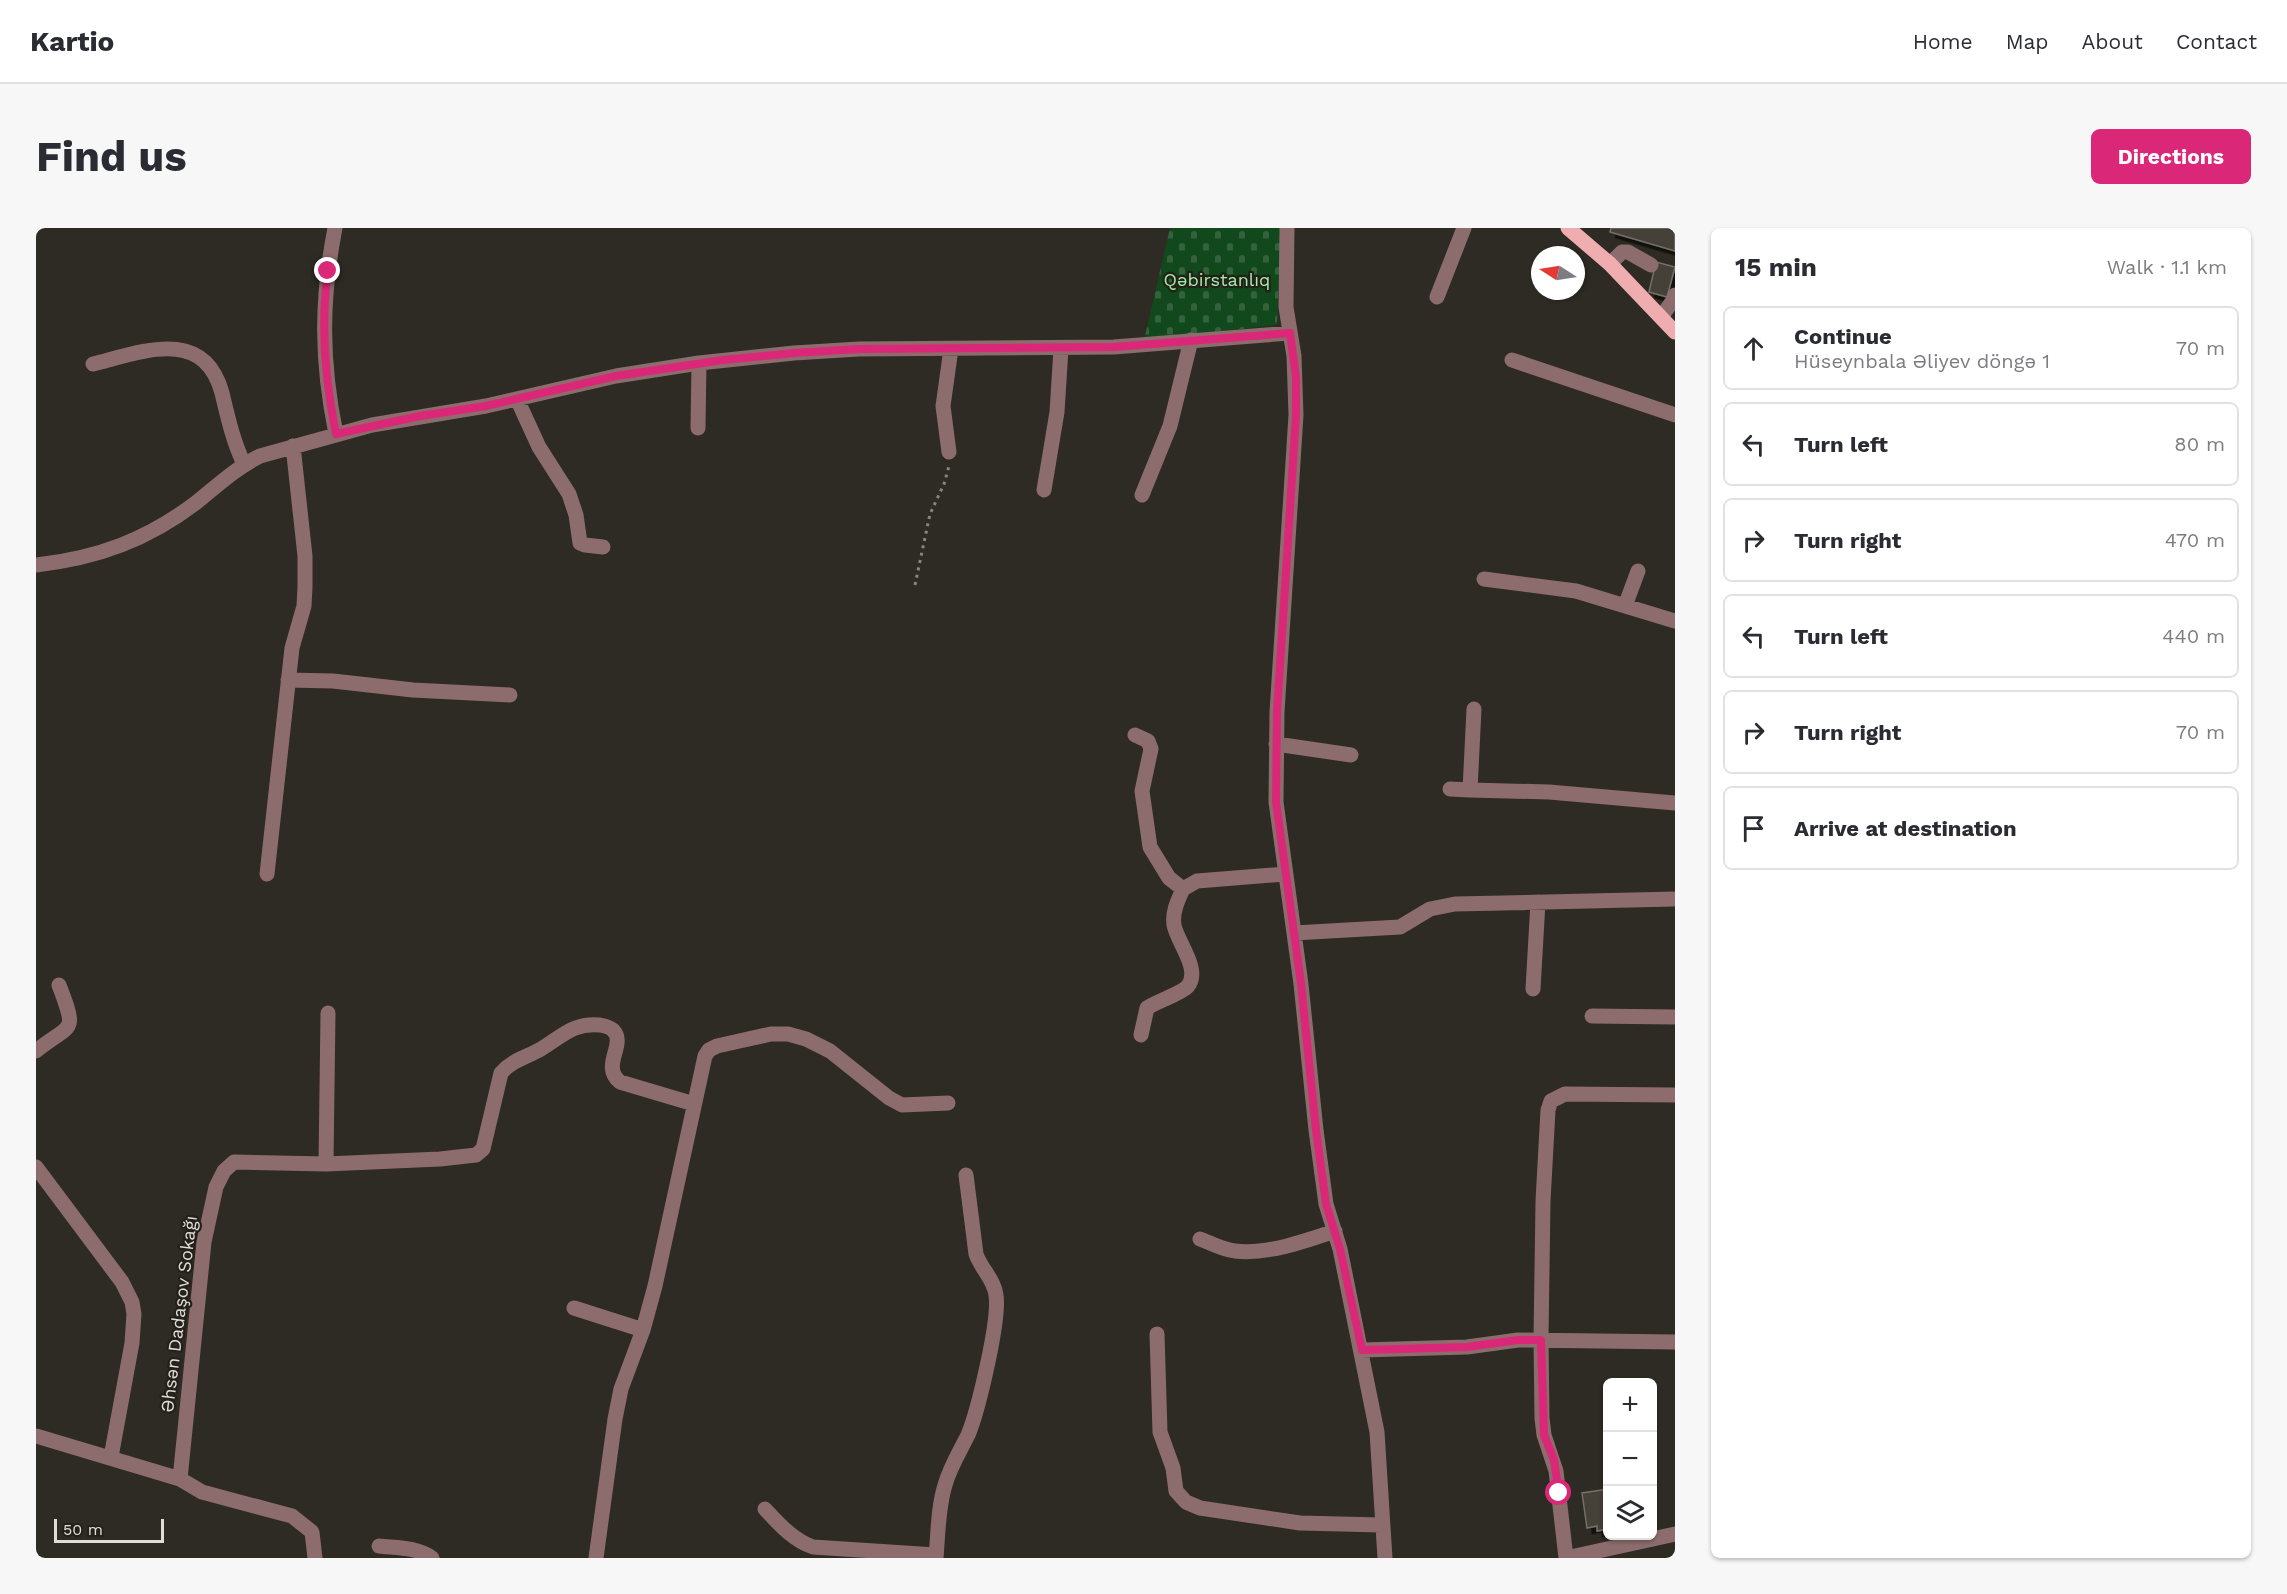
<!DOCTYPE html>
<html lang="en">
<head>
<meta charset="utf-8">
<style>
  :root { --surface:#fff; --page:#f7f7f7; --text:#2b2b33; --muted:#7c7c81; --line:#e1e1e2; --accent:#db2777 }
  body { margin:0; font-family:"Work Sans",sans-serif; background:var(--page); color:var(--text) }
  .controls { position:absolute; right:18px; bottom:18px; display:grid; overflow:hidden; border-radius:9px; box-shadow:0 2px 4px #0004 }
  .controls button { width:54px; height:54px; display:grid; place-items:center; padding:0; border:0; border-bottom:2px solid var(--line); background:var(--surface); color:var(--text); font:30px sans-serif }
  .compass { position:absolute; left:1495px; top:18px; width:54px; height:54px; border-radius:50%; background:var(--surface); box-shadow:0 2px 4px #0004; rotate:282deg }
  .scale { position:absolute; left:18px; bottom:15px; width:110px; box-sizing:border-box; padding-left:6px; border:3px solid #e0ddd9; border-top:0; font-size:16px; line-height:21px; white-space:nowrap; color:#e0ddd9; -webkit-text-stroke:4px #24201a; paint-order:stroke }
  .stop { position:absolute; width:18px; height:18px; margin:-14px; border:4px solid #db2777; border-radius:50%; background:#fff }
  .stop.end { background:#db2777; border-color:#fff; box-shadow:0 2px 6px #0008 }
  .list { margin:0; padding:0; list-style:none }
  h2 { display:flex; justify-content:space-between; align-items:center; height:78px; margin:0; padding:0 24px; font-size:26px }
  h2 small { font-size:20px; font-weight:400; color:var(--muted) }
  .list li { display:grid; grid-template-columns:39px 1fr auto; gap:18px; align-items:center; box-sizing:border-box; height:84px; margin:0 12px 12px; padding:0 12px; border:2px solid var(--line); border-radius:9px }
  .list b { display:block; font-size:22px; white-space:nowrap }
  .list p { margin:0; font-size:20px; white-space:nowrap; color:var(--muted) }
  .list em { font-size:20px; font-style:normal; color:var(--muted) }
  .icon { flex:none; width:33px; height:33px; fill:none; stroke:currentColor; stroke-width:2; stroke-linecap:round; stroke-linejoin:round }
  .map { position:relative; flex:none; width:1639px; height:1330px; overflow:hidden; border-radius:9px }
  header { display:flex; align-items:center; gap:36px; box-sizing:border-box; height:84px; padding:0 30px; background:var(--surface); border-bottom:2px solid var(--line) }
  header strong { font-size:28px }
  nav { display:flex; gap:33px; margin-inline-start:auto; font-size:21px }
  .intro { display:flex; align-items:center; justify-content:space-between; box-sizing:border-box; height:144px; padding:0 36px }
  h1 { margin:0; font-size:42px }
  .button { padding:15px 27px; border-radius:9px; background:var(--accent); color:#fff; font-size:21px; font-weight:700 }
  main { display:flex; gap:36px; padding:0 36px }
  aside { flex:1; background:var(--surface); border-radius:9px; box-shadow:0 2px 4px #0004 }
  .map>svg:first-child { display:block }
  .cemetery { fill:url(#cemetery-stones) }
  .building { fill:#454039; stroke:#746f68; stroke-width:1.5; filter:url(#shadow) }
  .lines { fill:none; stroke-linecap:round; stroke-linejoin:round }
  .path { stroke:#888580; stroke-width:3; stroke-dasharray:3 4.5; stroke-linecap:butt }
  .minor { stroke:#8d6c6d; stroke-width:15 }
  .major { stroke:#f0adb0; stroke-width:15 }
  .route { stroke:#db2777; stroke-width:8 }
  .labels { text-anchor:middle; stroke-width:4.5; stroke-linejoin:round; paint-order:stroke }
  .park-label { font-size:18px; fill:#a1efa8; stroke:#24201a }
  .street-label { font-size:18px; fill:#e0ddd9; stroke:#24201a }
</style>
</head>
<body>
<header>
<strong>Kartio</strong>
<nav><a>Home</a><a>Map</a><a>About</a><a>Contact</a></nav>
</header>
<div class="intro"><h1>Find us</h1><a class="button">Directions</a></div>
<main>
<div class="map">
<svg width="1639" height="1330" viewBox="0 0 1639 1330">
  <defs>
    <pattern id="cemetery-stones" width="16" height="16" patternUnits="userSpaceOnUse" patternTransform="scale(1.5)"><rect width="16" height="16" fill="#11481c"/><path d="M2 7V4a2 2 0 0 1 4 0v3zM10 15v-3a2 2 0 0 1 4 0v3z" fill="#33623c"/></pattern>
    <filter id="shadow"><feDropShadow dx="5.5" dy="5.5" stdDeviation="0" flood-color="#0009"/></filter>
  </defs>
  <rect width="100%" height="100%" fill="#2e2a24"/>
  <!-- cemetery -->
  <path class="cemetery" d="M 1134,0 L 1245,0 L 1241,97 L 1108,112 Z"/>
  <!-- building -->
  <path class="building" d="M 1575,0 L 1639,0 L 1639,23 L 1574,4 Z
    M 1620,34 L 1639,39 L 1631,69 L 1613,64 Z
    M 1572,1261 L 1572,1301 L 1561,1303 L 1561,1298 L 1551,1300 L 1546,1265 Z"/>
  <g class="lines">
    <!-- path -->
    <path class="path" d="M 879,357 L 894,286 L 908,256 L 913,238"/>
    <!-- minor -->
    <path class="minor" d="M 299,0 C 285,72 285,133 300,206
      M 1251,0 L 1250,79 L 1258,128 L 1260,187 L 1241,484 L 1240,574 L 1265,756 L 1280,902 L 1290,976 L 1304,1021 L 1341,1204 L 1349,1330
      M 1574,36 L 1586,24 L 1592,24 L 1615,37
      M 1401,69 L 1428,0
      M 1625,89 L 1636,74 L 1639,67
      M 1476,132 L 1639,187
      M 57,136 C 105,124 168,98 186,165 C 192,190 197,213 208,236
      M 481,171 L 503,219 L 533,266 L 540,287 L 544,315 L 549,317 L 567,319
      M 662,200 L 663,135
      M 913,224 L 907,178 L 915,121
      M 1008,262 L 1021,184 L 1025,121
      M 1106,267 L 1134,198 L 1155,112
      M 0,337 C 62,330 111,312 161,274 C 182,257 200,240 224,228 L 336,197 L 450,178 L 580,148 L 663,135 L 758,125 L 823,121 L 1078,119 L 1254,105
      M 1448,351 L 1540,363 L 1639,393
      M 1589,378 L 1602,343
      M 252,452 L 297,453 L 377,462 L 474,467
      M 1438,481 L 1434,562 L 1513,564 L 1639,575
      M 1099,507 L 1112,513 L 1115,521 L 1106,563 L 1114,619 L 1133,650 L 1147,661
      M 1240,516 L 1315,527
      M 1414,561 L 1434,562
      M 231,646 L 256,420 L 268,378 L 269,359 L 269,328 L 257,218
      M 1258,705 L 1364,699 L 1394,681 L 1419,676 L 1639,671
      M 1497,761 L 1502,674
      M 1556,788 L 1639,789
      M 1105,807 L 1111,780 C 1121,773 1145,766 1152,758 C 1165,741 1141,714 1138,697 C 1136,684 1142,672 1147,661 L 1161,653 L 1249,646
      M 0,823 C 36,794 42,807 23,757
      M 290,936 L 292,785
      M 0,939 L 86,1054 L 96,1074 L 98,1086 L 96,1115 L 75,1229
      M 1164,1011 C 1175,1015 1187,1022 1199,1023 C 1230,1027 1270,1013 1299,1003
      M 538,1080 L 607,1102
      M 1121,1106 L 1124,1204 L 1137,1240 L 1140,1263 L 1150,1274 L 1164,1280 L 1264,1295 L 1345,1297
      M 1326,1122 L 1431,1119 L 1482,1112 L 1639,1114
      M 0,1208 L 144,1251 L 166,1264 L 256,1288 L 276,1304 L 279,1330
      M 144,1251 L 168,1014 L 180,959 L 188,943 L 198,934 L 290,936 L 404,931 L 440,927 L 447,921 L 465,845 C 476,832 491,829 505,821 C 525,809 538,794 564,797 C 569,798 574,799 577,802 C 591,816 564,838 584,854 L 658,876
      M 729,1281 C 743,1296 757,1312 777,1319 L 900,1327
      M 343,1318 C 361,1320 381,1319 396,1330
      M 560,1330 L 579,1191 L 585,1161 L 607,1102 L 619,1058 L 669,828 L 673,822 L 681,818 L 735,806 L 752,806 L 770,811 L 794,823 L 853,870 L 866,877 L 912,875
      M 900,1330 C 902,1307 902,1279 909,1257 C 914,1239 924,1223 932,1207 C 942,1183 964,1092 960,1067 C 958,1051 945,1041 940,1026 L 930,947
      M 1530,1330 L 1520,1243 L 1508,1207 L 1506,1190 L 1505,1111 L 1507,973 L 1512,882 L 1515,873 L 1529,866 L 1639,867
      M 1530,1330 L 1639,1306"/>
    <!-- major -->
    <path class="major" d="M 1532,0 L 1574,36 L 1639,104"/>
  </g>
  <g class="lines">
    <!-- route -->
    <path class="route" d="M 292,43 C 284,98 289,152 300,206 L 384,188 L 450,178 L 580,148 L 687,132 L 758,125 L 823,121 L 1078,119 L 1254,105 L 1260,149 L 1260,187 L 1241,484 L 1240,574 L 1265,756 L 1280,902 L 1290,976 L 1304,1021 L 1326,1122 L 1431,1119 L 1482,1112 L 1505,1112 L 1508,1207 L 1518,1232 L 1523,1265"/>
  </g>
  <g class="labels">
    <!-- park labels -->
    <g class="park-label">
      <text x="1181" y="58">Qəbirstanlıq</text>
    </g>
    <!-- street labels -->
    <g class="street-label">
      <text transform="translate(143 1086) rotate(-83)" y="6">Əhsən Dadaşov Sokağı</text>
    </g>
  </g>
</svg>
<div class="controls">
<button>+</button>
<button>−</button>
<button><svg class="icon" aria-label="layers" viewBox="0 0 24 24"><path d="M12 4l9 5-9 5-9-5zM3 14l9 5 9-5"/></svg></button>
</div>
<svg class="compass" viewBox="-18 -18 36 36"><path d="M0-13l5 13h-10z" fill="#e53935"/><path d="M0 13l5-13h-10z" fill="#7c7c81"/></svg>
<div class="scale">50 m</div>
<div class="stop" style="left:1523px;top:1265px"></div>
<div class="stop end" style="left:292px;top:43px"></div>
</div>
<aside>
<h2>15 min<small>Walk · 1.1 km</small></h2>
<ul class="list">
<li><svg class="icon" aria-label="ahead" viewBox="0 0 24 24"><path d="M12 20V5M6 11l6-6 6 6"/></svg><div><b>Continue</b><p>Hüseynbala Əliyev döngə 1</p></div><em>70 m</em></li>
<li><svg class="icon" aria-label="left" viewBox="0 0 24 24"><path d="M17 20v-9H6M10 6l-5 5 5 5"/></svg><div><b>Turn left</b></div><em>80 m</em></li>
<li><svg class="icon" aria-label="right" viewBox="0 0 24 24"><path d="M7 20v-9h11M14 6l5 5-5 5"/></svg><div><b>Turn right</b></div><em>470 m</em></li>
<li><svg class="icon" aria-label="left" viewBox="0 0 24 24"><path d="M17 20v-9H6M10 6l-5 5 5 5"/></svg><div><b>Turn left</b></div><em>440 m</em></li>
<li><svg class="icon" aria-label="right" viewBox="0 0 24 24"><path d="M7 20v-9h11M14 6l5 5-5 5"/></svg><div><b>Turn right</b></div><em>70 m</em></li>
<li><svg class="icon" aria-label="arrive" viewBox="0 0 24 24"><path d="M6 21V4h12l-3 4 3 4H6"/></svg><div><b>Arrive at destination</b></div></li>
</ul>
</aside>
</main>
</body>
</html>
